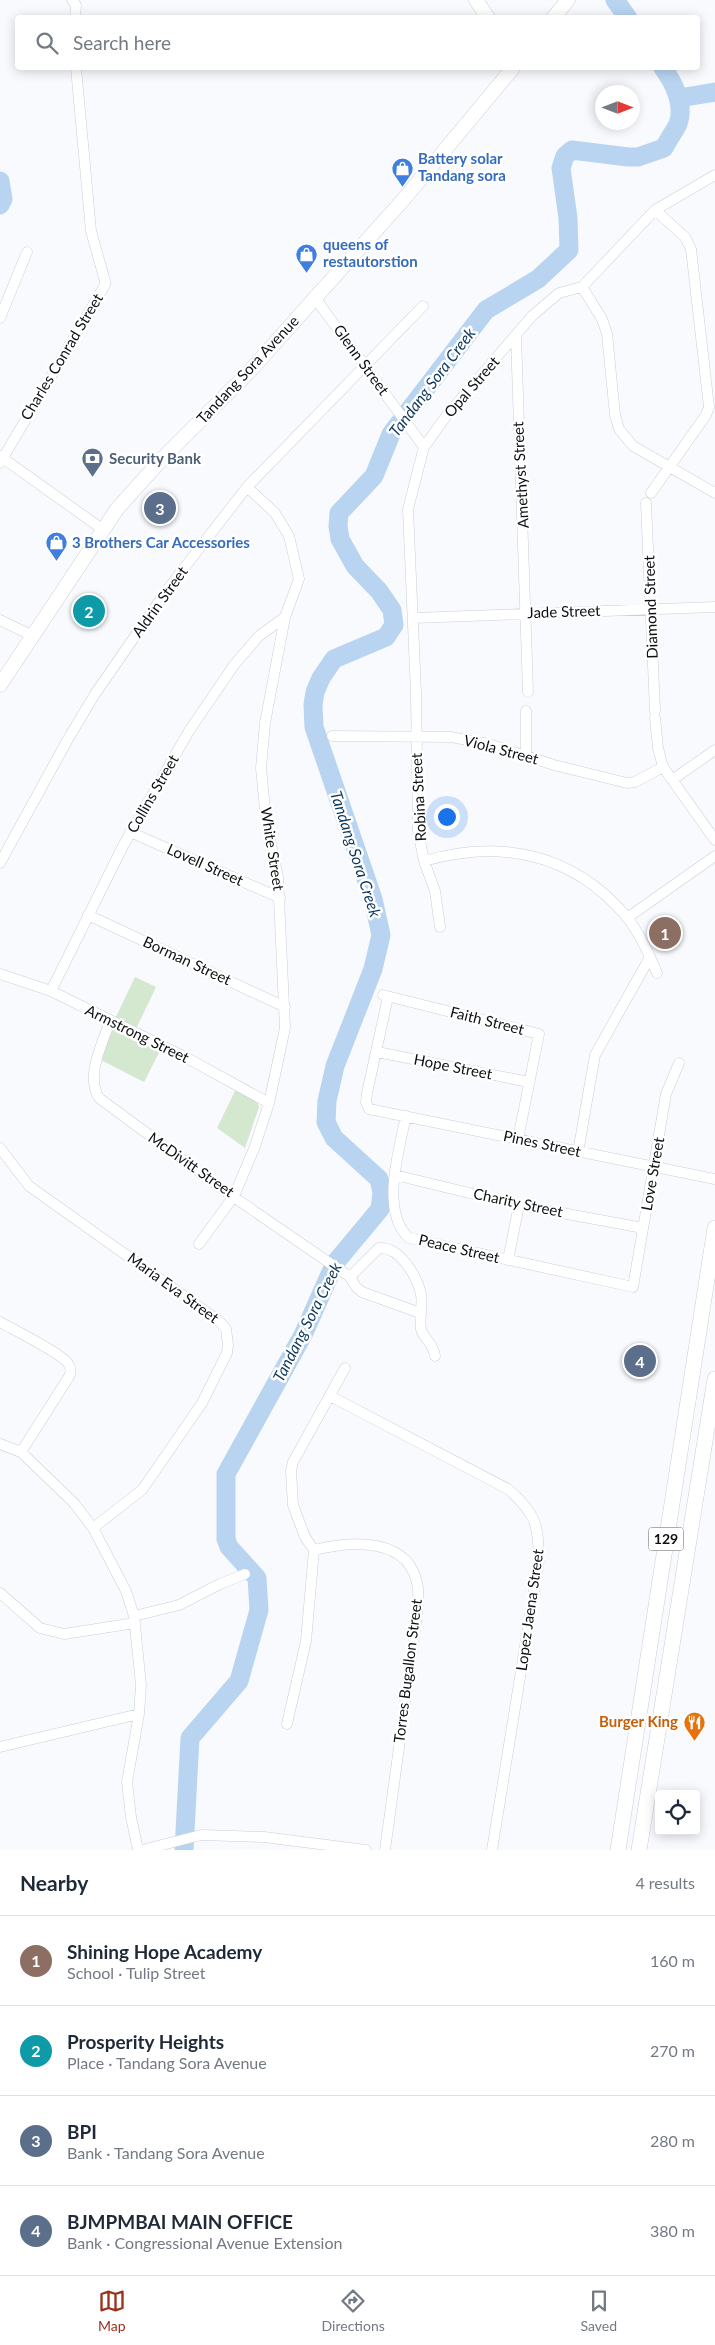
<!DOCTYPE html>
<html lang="en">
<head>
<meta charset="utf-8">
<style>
  :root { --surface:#fff; --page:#f6f6f7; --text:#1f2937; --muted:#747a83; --line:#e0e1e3; --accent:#9a311d }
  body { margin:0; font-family:Lato,sans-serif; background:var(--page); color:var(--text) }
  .controls { position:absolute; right:15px; bottom:15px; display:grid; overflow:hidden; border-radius:5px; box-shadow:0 2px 12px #0003 }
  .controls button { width:45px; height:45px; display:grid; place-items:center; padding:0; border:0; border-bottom:1px solid var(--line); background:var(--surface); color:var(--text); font:25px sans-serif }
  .compass { position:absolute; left:595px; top:85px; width:45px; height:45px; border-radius:50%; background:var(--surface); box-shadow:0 2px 12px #0003; rotate:90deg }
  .you { position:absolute; left:446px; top:816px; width:18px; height:18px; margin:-12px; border:4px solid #fff; border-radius:50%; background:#1a73e8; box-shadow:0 0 0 8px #1a73e833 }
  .badge { display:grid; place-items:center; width:32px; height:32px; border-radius:50%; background:var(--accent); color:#fff; font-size:16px; font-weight:700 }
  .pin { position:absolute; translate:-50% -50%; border:2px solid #fff; box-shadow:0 1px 5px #0006 }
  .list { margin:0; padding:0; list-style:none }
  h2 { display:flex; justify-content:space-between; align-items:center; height:65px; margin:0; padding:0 20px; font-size:21px }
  h2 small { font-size:16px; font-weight:400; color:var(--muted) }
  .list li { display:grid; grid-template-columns:32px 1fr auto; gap:15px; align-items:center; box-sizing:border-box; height:90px; padding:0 20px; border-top:1px solid var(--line) }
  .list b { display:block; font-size:19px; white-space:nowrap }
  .list p { margin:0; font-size:16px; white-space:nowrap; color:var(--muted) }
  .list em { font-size:16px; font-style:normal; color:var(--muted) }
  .icon { flex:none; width:28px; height:28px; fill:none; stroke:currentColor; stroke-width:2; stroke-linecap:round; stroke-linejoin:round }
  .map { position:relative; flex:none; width:715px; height:1850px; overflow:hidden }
  .search { position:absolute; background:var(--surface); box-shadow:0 2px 12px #0003; left:15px; right:15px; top:15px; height:55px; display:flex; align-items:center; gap:12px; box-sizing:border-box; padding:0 18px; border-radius:5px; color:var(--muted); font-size:19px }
  .sheet { height:425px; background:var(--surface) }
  nav { display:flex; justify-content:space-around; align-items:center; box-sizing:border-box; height:70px; border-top:1px solid var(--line); background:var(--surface); font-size:14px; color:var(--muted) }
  nav a { display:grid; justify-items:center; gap:2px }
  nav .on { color:var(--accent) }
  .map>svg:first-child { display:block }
  .green { fill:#d4e7cf }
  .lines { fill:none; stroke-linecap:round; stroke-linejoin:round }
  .river { stroke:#b9d4f0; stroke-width:19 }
  .street-casing { stroke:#c9cfd8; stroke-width:11 }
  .secondary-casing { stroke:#c9cfd8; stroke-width:15 }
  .primary-casing { stroke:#c9cfd8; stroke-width:16 }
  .street { stroke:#fff; stroke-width:10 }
  .secondary { stroke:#fff; stroke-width:14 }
  .primary { stroke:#fff; stroke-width:15 }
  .labels { text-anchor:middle; stroke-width:5; stroke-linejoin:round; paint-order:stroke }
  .shield { fill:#fff; stroke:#56585a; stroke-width:1 }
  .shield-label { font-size:14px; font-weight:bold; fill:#0e1013 }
  .shop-label { font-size:15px; font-weight:bold; fill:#366cbe; stroke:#fff; text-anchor:start }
  .street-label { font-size:15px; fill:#0e1013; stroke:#fff }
  .service-label { font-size:15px; font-weight:bold; fill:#4e5e75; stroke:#fff; text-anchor:start }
  .food-label { font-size:15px; font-weight:bold; fill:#c56008; stroke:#fff; text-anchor:end }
  .water-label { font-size:16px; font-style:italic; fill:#0f385d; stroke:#fff }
</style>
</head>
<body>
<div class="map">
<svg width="715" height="1850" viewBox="0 0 715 1850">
  <rect width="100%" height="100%" fill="#f8fafe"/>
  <!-- green -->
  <path class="green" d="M 135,977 L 156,987 L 135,1031 L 114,1021 Z
    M 111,1024 L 161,1049 L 144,1082 L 99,1059 Z
    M 236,1089 L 256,1099 L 259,1107 L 245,1148 L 217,1128 Z"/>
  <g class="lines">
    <!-- river -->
    <path class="river" d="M 615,0 L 628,18
      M 679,98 L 715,92
      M 0,181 L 3,199 L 0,205
      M 184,1850 L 190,1738 L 239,1681 L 259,1610 L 257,1578 L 229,1547 L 226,1539 L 226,1474 L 303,1335 L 335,1263 L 380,1209 L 382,1193 L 379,1179 L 334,1138 L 326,1122 L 327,1101 L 335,1066 L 373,969 L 381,935 L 373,899 L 314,727 L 313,705 L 315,692 L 321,678 L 334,659 L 386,637 L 394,625 L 392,610 L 379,591 L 355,566 L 340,539 L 338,526 L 339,513 L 374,476 L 391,434 L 486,310 L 538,279 L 569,250 L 568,218 L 561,168 L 565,156 L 572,150 L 628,157 L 638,157 L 664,148 C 668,140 674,132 678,124 C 685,105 674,83 663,68"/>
    <defs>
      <path id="street" d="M 72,0 L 76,5 L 75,18
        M 582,287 L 602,319 L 607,334 L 615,415 L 619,429 L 633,446 L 715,493
        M 315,298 L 424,447
        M 0,318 L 27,252
        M 516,336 L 528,692
        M 0,456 L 102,529
        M 0,463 L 105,285 L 105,281 L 91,231 L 76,68
        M 651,493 L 706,415 L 709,407 L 691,249 L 685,237 L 655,210
        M 646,503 L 655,711
        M 413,618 L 715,607
        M 0,620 L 31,635
        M 655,718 L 658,748 L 663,767 L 715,840
        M 332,736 L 451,737 L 489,744 L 554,765 L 627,783 L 635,782 L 663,767
        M 526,755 L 526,711
        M 672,780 L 715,750
        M 130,832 L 280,898
        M 424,861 C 501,839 572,853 626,916 C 639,932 649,954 657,973
        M 0,863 L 68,739 L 95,694 L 167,590 L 247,487 L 423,306
        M 88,915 L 285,1007
        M 627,918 L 715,856
        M 440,927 L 435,891 L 424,861 L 418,831 L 416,694 L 408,509 L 424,447 L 447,415 L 532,316 L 559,293 L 582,287 L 655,210 L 715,175
        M 0,974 L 51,991 L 187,1058 L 269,1103
        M 51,991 L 123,846 L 189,731 L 234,665 L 259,636 L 285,617
        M 383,995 L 539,1034 L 518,1139
        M 388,997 L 367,1093 L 366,1102 L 369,1109 L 715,1179
        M 110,1021 C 103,1043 85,1075 99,1098 L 225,1191 L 350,1277
        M 377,1052 L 529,1082
        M 406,1116 C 399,1150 380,1212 409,1238 L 633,1287 L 666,1094 L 679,1063
        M 0,1148 L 29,1186 L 219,1321 L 226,1329 L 228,1345 L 227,1353 L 202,1403 L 142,1490 L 93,1528
        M 578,1152 L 595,1055 L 650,957
        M 395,1175 L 519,1205 L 643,1228
        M 199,1244 L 234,1196 L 254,1149 L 269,1103 L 285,1028 L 278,877 L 266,820 L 261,768 L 265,723 L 285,617 L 299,579 L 289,536 L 275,513 L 247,487
        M 508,1260 L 519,1205
        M 420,1313 L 362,1292 L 356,1287 L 350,1277 L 379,1248 C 400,1246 417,1277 421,1294 C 423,1305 419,1318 421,1329 C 424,1340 433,1342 435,1356
        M 0,1322 C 12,1329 65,1355 69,1365 C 73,1372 69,1377 65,1383 L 21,1452
        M 330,1396 L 508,1489 C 536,1514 538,1523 539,1560 L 492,1850
        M 0,1444 L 21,1452 L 74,1503 L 93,1528 L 126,1591 L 134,1616 L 141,1685 L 139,1714 L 127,1782 L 131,1817 L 138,1850
        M 314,1550 C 351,1541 411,1536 418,1588 C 419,1599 417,1612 416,1623 L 385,1850
        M 0,1593 L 40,1628 L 64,1634 L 135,1623
        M 134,1616 L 179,1605 L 220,1584 L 245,1574
        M 287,1724 L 306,1641 L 314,1550 L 305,1537 L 293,1505 L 291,1471 L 293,1462 L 345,1368
        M 0,1747 L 139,1714
        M 142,1850 L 201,1835 L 264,1837 L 366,1850"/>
      <path id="secondary" d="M 476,0 L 488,18
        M 553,18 L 568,0
        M 0,685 L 117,509 L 162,459 L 250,371 L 315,298 L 404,199 L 513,68"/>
      <path id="primary" d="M 618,1850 L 715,1228
        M 639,1850 L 715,1379"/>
    </defs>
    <!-- street casing -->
    <use href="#street" class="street-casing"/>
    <!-- secondary casing -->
    <use href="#secondary" class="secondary-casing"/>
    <!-- primary casing -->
    <use href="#primary" class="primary-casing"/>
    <!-- street -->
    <use href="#street" class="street"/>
    <!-- secondary -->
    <use href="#secondary" class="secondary"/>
    <!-- primary -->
    <use href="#primary" class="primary"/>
  </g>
  <!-- icons -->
  <defs>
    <symbol id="shop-pin" viewBox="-11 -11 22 30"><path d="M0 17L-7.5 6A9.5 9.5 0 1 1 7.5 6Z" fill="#3f7fe0" stroke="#fff"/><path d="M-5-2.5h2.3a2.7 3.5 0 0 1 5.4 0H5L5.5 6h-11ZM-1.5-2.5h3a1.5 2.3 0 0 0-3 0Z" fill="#fff"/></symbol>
    <symbol id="bank-pin" viewBox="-11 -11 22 30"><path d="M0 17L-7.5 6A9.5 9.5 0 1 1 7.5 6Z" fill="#5c6f8a" stroke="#fff"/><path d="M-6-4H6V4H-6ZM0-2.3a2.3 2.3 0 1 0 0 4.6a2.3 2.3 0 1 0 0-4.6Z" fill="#fff"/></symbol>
    <symbol id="restaurant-pin" viewBox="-11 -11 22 30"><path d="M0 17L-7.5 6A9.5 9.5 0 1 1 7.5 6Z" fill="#e8710a" stroke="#fff"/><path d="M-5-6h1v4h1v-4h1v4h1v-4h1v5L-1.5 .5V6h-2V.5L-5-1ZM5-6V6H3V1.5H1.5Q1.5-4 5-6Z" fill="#fff"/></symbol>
  </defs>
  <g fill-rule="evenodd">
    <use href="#shop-pin" x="390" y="156" width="25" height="34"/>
    <use href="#shop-pin" x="294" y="242" width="25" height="34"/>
    <use href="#bank-pin" x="80" y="446" width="25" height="34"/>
    <use href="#shop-pin" x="44" y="530" width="25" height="34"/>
    <use href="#restaurant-pin" x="682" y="1710" width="25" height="34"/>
  </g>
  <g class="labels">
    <!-- shield labels -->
    <rect class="shield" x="648.5" y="1527.5" width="35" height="23" rx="4"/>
    <g class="shield-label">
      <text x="666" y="1544">129</text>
    </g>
    <!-- shop labels -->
    <g class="shop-label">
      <text x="418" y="164">Battery solar<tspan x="418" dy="17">Tandang sora</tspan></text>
      <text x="323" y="250">queens of<tspan x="323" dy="17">restautorstion</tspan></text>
      <text x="72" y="548">3 Brothers Car Accessories</text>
    </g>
    <!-- street labels -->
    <g class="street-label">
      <text transform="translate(62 357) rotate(-59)" y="5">Charles Conrad Street</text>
      <text transform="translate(361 360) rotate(54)" y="5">Glenn Street</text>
      <text transform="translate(248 370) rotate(-47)" y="5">Tandang Sora Avenue</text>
      <text transform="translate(472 387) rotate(-49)" y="5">Opal Street</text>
      <text transform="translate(521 475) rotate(-93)" y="5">Amethyst Street</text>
      <text transform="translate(160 602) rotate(-54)" y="5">Aldrin Street</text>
      <text transform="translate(651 607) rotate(-92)" y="5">Diamond Street</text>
      <text transform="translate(564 612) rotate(-2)" y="5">Jade Street</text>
      <text transform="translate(501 750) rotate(15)" y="5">Viola Street</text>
      <text transform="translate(153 794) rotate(-60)" y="5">Collins Street</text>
      <text transform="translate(419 797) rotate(-93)" y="5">Robina Street</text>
      <text transform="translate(272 849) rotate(81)" y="5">White Street</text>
      <text transform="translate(205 865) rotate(24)" y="5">Lovell Street</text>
      <text transform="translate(187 961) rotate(25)" y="5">Borman Street</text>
      <text transform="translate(487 1021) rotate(14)" y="5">Faith Street</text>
      <text transform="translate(137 1034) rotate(26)" y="5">Armstrong Street</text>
      <text transform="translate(453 1067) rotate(11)" y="5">Hope Street</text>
      <text transform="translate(542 1144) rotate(12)" y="5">Pines Street</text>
      <text transform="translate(191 1165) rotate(35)" y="5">McDivitt Street</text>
      <text transform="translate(653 1174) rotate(-80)" y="5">Love Street</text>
      <text transform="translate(518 1203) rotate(12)" y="5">Charity Street</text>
      <text transform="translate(459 1249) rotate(13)" y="5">Peace Street</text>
      <text transform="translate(173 1288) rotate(36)" y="5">Maria Eva Street</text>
      <text transform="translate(530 1610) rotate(-82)" y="5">Lopez Jaena Street</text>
      <text transform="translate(408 1671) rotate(-83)" y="5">Torres Bugallon Street</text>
    </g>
    <!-- service labels -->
    <g class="service-label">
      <text x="109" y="464">Security Bank</text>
    </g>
    <!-- food labels -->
    <g class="food-label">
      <text x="678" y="1727">Burger King</text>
    </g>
    <!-- water labels -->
    <g class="water-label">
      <text transform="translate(432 382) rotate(-53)" y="6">Tandang Sora Creek</text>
      <text transform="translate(356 854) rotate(72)" y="6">Tandang Sora Creek</text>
      <text transform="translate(307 1322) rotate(-63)" y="6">Tandang Sora Creek</text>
    </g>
  </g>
</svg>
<div class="controls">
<button><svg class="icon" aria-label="locate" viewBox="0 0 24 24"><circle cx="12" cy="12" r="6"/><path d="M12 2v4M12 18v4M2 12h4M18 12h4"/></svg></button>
</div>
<svg class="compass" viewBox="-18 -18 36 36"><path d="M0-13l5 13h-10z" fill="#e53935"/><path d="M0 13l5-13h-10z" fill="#747a83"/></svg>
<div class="you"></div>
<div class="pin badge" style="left:665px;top:933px;background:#8d6e63">1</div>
<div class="pin badge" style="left:89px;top:611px;background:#0f9aa8">2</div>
<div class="pin badge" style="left:160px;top:508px;background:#5c6f8a">3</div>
<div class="pin badge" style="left:640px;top:1361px;background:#5c6f8a">4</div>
<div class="search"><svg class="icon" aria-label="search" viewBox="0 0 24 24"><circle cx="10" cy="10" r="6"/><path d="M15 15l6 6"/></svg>Search here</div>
</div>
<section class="sheet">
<h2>Nearby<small>4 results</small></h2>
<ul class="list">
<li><span class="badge" style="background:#8d6e63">1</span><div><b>Shining Hope Academy</b><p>School · Tulip Street</p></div><em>160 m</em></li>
<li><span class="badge" style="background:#0f9aa8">2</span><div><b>Prosperity Heights</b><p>Place · Tandang Sora Avenue</p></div><em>270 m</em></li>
<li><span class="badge" style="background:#5c6f8a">3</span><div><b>BPI</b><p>Bank · Tandang Sora Avenue</p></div><em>280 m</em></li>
<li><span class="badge" style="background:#5c6f8a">4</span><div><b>BJMPMBAI MAIN OFFICE</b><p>Bank · Congressional Avenue Extension</p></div><em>380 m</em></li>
</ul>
</section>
<nav>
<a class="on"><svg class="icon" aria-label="map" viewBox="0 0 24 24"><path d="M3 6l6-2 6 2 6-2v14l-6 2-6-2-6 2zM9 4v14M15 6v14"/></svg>Map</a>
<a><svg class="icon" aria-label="directions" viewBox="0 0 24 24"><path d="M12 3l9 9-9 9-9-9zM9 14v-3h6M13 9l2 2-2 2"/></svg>Directions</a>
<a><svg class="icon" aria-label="saved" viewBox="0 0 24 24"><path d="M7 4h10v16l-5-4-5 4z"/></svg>Saved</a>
</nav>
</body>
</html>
